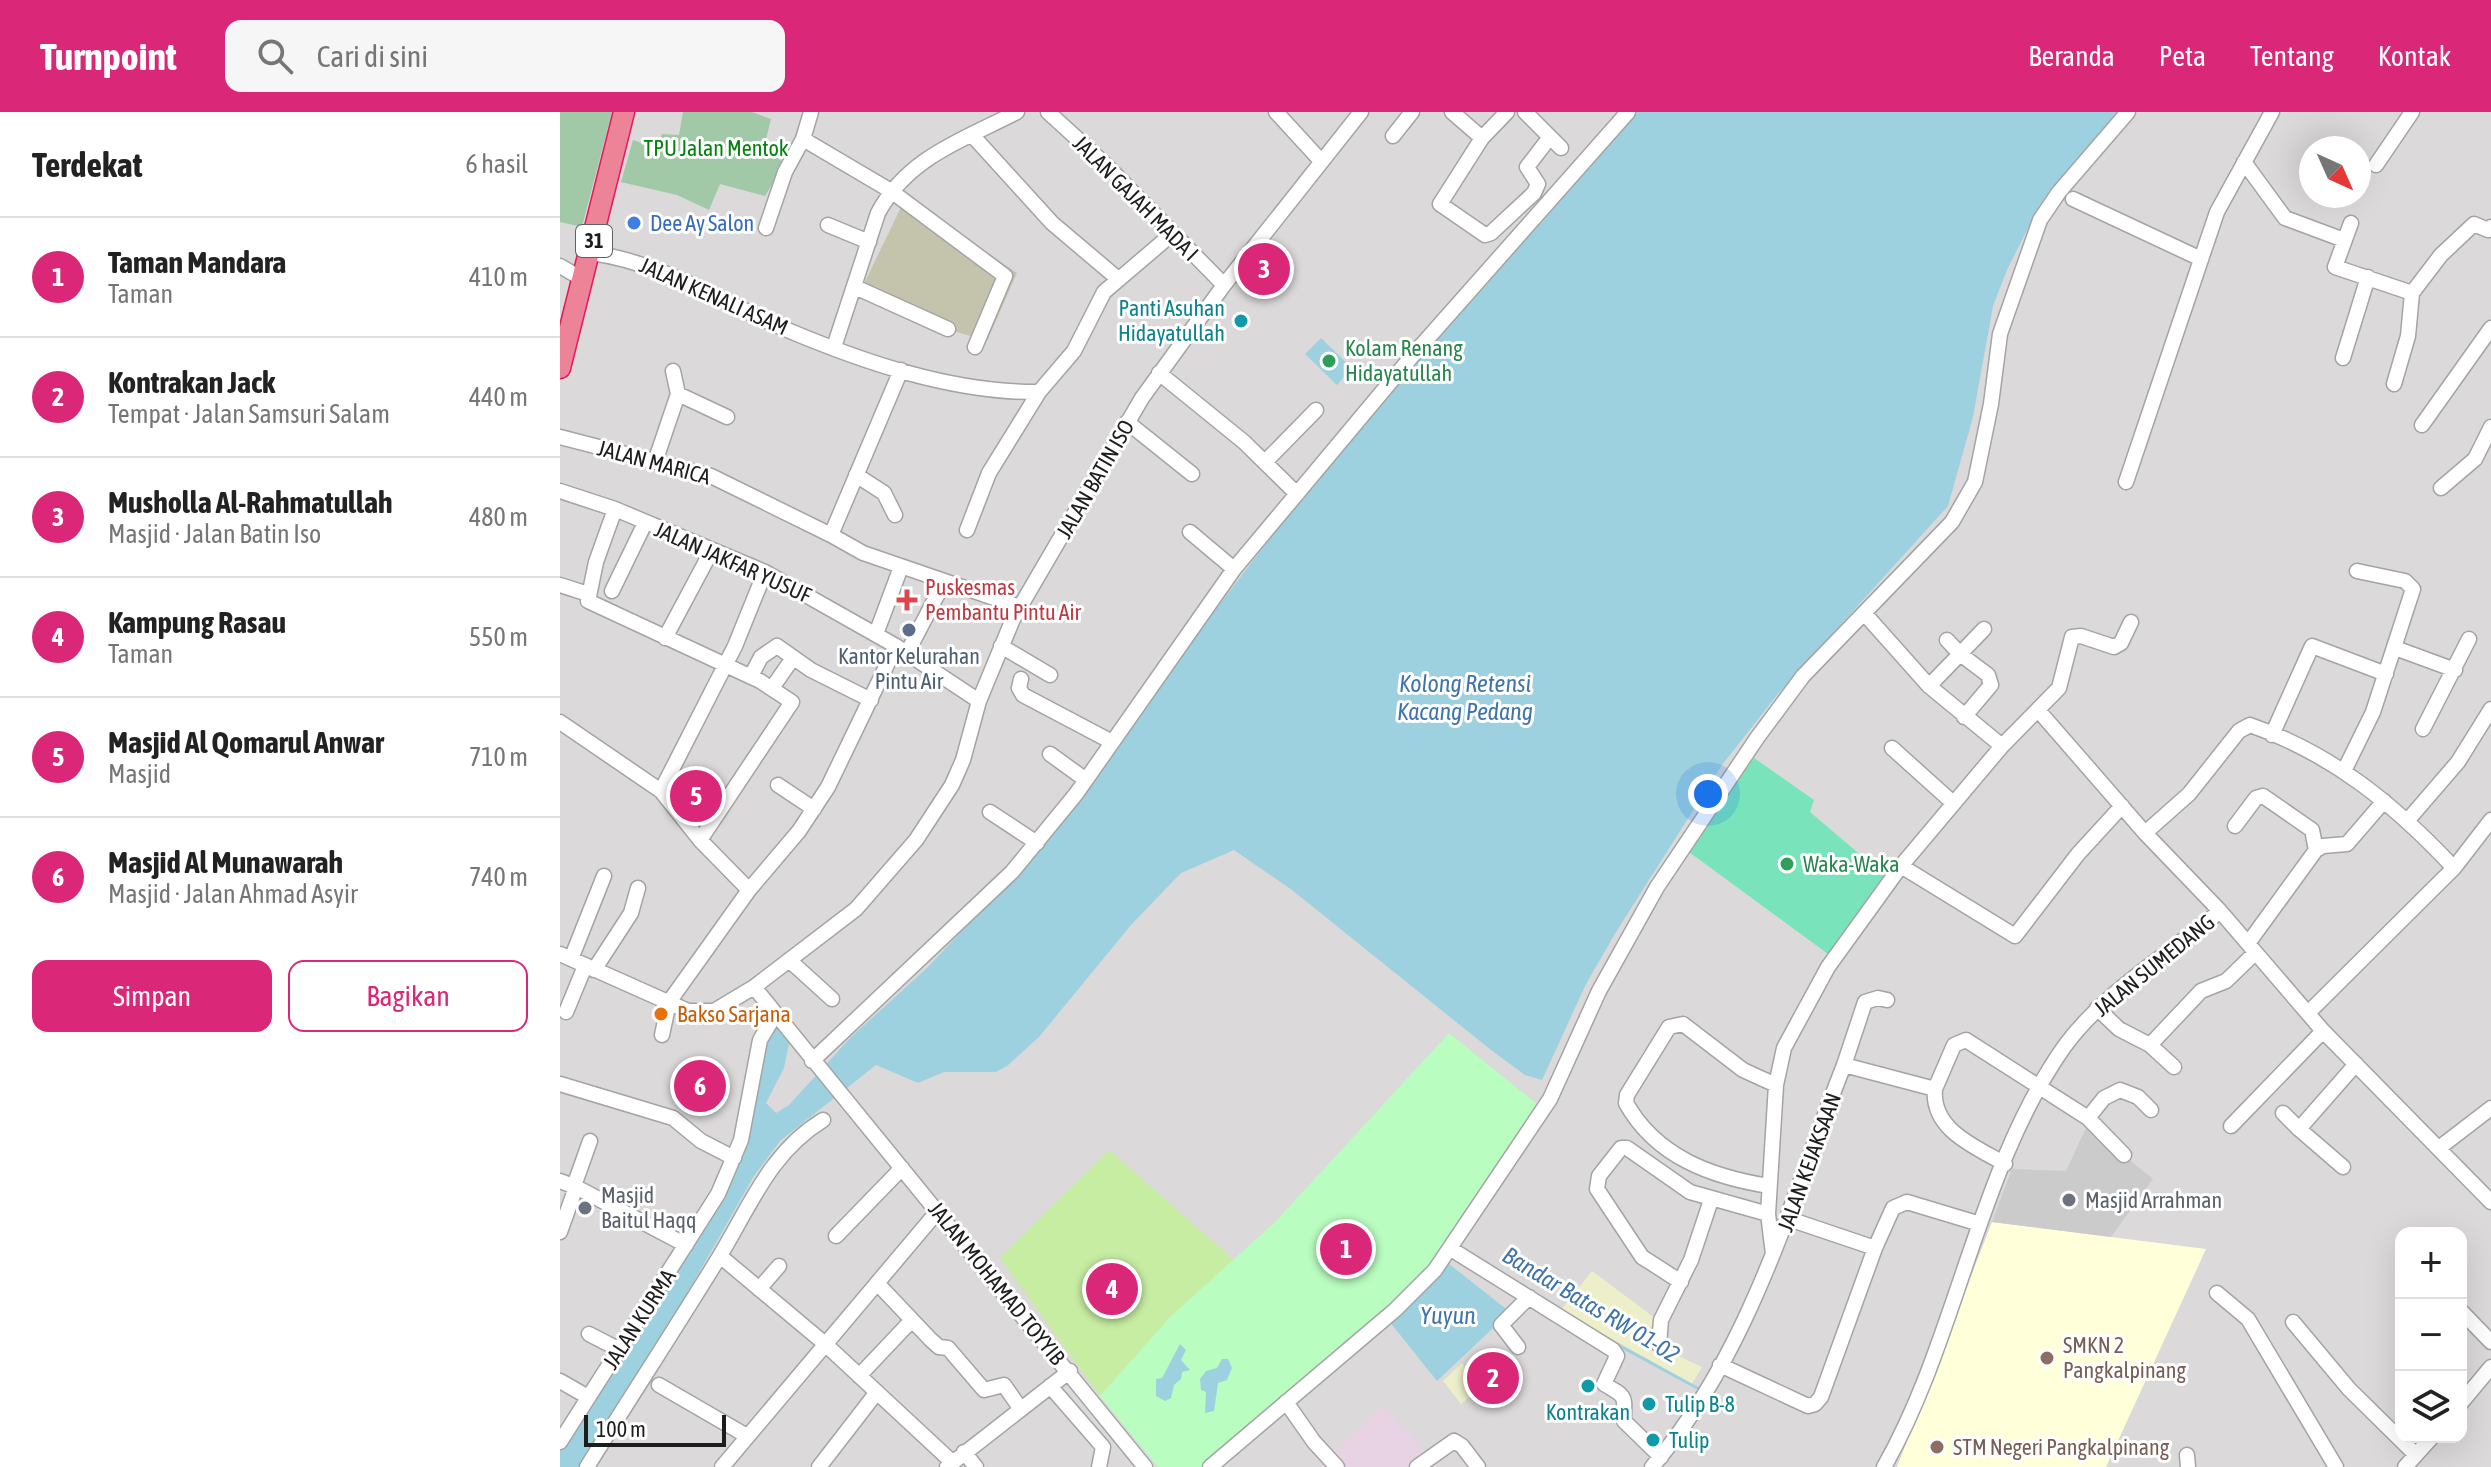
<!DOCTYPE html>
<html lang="id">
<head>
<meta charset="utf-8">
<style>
  :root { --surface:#fff; --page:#f6f6f6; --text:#222; --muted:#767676; --line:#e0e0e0; --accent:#db2777 }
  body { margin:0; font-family:"Asap Condensed",sans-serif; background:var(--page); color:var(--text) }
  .controls { position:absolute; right:24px; bottom:24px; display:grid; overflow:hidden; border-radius:16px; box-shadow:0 8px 32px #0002 }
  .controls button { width:72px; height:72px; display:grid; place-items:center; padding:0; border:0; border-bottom:2px solid var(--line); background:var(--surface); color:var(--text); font:40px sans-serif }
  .compass { position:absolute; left:1739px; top:24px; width:72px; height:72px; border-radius:50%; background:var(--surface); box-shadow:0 8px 32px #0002; rotate:135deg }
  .scale { position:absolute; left:24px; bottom:20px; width:142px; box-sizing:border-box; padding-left:8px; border:4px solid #1d1d1d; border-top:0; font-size:22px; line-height:28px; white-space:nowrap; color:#1d1d1d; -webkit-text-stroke:6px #fff; paint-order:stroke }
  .you { position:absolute; left:1148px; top:682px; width:28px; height:28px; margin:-20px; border:6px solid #fff; border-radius:50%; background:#1a73e8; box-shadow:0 0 0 12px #1a73e833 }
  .badge { display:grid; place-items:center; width:52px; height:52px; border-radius:50%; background:var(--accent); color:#fff; font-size:26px; font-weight:700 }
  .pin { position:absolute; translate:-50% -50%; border:4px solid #fff; box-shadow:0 2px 8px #0006 }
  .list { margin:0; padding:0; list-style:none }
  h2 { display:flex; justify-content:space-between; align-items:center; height:104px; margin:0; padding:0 32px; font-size:34px }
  h2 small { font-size:26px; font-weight:400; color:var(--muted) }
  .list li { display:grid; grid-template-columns:52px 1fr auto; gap:24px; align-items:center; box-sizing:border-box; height:120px; padding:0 32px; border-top:2px solid var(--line) }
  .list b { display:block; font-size:30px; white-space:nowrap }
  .list p { margin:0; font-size:26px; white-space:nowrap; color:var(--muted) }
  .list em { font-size:26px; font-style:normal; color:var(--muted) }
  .actions { display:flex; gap:16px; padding:24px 32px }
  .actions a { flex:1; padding:18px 0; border:2px solid var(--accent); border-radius:16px; text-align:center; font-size:28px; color:var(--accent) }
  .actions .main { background:var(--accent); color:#fff }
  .icon { flex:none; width:44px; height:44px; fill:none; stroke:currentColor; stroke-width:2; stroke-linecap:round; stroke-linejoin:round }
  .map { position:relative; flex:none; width:1931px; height:1355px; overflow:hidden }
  header { display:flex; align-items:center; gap:48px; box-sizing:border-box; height:112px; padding:0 40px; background:var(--accent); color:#fff }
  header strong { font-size:38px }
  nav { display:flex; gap:44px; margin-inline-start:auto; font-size:28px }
  .search { width:560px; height:72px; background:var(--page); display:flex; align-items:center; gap:20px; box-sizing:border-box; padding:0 28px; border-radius:16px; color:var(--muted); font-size:30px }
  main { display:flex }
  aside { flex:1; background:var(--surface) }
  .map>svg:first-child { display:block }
  .residential { fill:#dbd9d9; fill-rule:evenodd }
  .industrial { fill:#e8d3e4 }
  .education { fill:#ffffda }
  .religious { fill:#cbcbcb }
  .construction { fill:#c4c4ac }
  .farmland { fill:#edefcb }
  .grass { fill:#c7eda3 }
  .cemetery { fill:#a1c9a7 }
  .park { fill:#bafdc0 }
  .pitch { fill:#79e4bb }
  .water { fill:#9ed1e0 }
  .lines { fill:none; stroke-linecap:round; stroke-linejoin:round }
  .stream { stroke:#9ed1e0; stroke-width:3 }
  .minor-casing { stroke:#a4a4a4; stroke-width:17 }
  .highway-casing { stroke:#e4175d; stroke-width:23 }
  .minor { stroke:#fff; stroke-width:14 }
  .highway { stroke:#ec8396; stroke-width:20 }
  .shop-dot { fill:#3f7fe0; stroke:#fff; stroke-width:3 }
  .culture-dot { fill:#0f9aa8; stroke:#fff; stroke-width:3 }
  .leisure-dot { fill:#2e9e5b; stroke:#fff; stroke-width:3 }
  .health-dot { fill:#e0444e; stroke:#fff; stroke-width:3 }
  .service-dot { fill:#5c6f8a; stroke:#fff; stroke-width:3 }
  .food-dot { fill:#e8710a; stroke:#fff; stroke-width:3 }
  .worship-dot { fill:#6b7280; stroke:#fff; stroke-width:3 }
  .education-dot { fill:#8d6e63; stroke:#fff; stroke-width:3 }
  .labels { text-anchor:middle; stroke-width:6; stroke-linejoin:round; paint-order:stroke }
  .shield { fill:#fff; stroke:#616161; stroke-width:2 }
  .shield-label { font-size:20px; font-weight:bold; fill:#1d1d1d }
  .park-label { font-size:22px; fill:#04820e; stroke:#fff }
  .street-label { font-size:22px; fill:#1d1d1d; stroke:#fff }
  .shop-label { font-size:22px; fill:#366cbe; stroke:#fff; text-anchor:start }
  .culture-label { font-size:22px; fill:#0d838f; stroke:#fff; text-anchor:start }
  .leisure-label { font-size:22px; fill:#27864d; stroke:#fff; text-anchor:start }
  .health-label { font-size:22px; fill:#be3a42; stroke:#fff; text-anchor:start }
  .service-label { font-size:22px; fill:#4e5e75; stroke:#fff }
  .food-label { font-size:22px; fill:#c56008; stroke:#fff; text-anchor:start }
  .worship-label { font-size:22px; fill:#5b616d; stroke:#fff; text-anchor:start }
  .education-label { font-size:22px; fill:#785e54; stroke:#fff; text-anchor:start }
  .water-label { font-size:24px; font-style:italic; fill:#4075ab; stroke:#fff }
</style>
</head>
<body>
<header>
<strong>Turnpoint</strong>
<div class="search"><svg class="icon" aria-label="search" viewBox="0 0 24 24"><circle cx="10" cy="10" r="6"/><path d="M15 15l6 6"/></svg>Cari di sini</div>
<nav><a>Beranda</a><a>Peta</a><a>Tentang</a><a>Kontak</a></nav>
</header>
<main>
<aside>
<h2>Terdekat<small>6 hasil</small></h2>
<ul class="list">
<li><span class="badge">1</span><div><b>Taman Mandara</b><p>Taman</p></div><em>410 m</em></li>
<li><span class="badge">2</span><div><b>Kontrakan Jack</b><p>Tempat · Jalan Samsuri Salam</p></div><em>440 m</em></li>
<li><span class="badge">3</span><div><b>Musholla Al-Rahmatullah</b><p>Masjid · Jalan Batin Iso</p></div><em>480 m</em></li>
<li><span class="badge">4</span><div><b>Kampung Rasau</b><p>Taman</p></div><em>550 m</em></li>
<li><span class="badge">5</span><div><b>Masjid Al Qomarul Anwar</b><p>Masjid</p></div><em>710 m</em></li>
<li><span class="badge">6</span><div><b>Masjid Al Munawarah</b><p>Masjid · Jalan Ahmad Asyir</p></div><em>740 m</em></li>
</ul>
<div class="actions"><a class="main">Simpan</a><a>Bagikan</a></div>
</aside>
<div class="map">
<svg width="1931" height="1355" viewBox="0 0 1931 1355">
  <rect width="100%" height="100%" fill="#efeae1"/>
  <!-- residential -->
  <path class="residential" d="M 0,0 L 1931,0 L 1931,1355 L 0,1355 ZM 1751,36 L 1799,36 L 1799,84 L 1751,84 ZM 1841,1121 L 1901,1121 L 1901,1325 L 1841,1325 Z"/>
  <!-- industrial -->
  <path class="industrial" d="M 822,1294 L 853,1324 L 875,1355 L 760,1355 Z"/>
  <!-- education -->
  <path class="education" d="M 1432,1110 L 1646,1137 L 1546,1355 L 1337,1355 Z"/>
  <!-- religious -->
  <path class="religious" d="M 1527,1014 L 1593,1067 L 1551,1125 L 1432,1110 L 1452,1057 L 1506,1059 Z"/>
  <!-- construction -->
  <path class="construction" d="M 346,85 L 457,161 L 427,229 L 330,200 L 333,188 L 301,178 Z"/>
  <!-- farmland -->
  <path class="farmland" d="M 1032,1159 L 1095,1206 L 1085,1228 L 1142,1255 L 1132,1272 L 1001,1198 Z
    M 902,1251 L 922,1275 L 901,1292 L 883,1269 Z"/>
  <!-- grass -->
  <path class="grass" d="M 549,1038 L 674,1148 L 609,1206 L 540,1284 L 440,1146 Z"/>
  <!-- cemetery -->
  <path class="cemetery" d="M 0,0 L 52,0 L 22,115 L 0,110 Z
    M 123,0 L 192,0 L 211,7 L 204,35 L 225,52 L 205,84 L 160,72 L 149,98 L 117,83 L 61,70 L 73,28 L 97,36 L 102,22 L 119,23 Z"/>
  <!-- park -->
  <path class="park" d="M 889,921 L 977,992 L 894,1126 L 840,1188 L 644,1355 L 598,1355 L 540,1284 L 609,1206 L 715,1110 Z"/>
  <!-- pitch -->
  <path class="pitch" d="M 1194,646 L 1254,688 L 1250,700 L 1324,763 L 1268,842 L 1129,740 Z"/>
  <!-- water -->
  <path class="water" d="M 1074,0 L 1557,0 L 1479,94 L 1447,158 L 1433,194 L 1413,305 L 1388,394 L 1217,583 L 1162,653 L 1056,820 L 1026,872 L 982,968 L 965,963 L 931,938 L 732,778 L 674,738 L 621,761 L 571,813 L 479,925 L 447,954 L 436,960 L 384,960 L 358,971 L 316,953 L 220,1029 L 194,1064 L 88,1250 L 21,1355 L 0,1355 L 0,1339 L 168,1068 L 205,925 L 216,914 L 229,931 L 224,956 L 206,991 L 216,1001 L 229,993 L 290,926 L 368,855 L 454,763 L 761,359 Z
    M 761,226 L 792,256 L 777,273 L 745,242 Z
    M 884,1148 L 950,1200 L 877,1269 L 829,1209 Z
    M 620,1232 L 626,1238 L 621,1248 L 630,1258 L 622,1260 L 621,1267 L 614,1273 L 611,1286 L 605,1289 L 596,1284 L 596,1267 L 602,1266 Z
    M 662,1247 L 668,1247 L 672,1256 L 667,1268 L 658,1271 L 654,1299 L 645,1301 L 646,1280 L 641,1278 L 640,1267 L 646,1259 L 657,1256 Z"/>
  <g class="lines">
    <!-- stream -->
    <path class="stream" d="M 1058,1233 L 1139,1277"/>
    <defs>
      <path id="minor" d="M 251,0 L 243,27 L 331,79 L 445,164 L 415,235
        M 488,0 L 546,53 L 664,173
        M 716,0 L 761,49
        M 892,0 L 922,26 L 880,92 L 925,123 L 931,121 L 974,81 L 978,72 L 967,55 L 990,25
        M 965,0 L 1001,36
        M 412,23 L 492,111 L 557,166
        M 833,24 L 852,0
        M 922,26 L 947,0
        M 1684,50 L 1725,106 L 1784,128
        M 1816,53 L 1852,0
        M 1513,87 L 1639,146
        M 1791,111 L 1775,155 L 1852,181
        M 268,113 L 309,130
        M 206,116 L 225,60 L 243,27
        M 31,141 C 101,150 160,189 225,217 C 303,250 393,281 479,280 L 514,239 L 544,180 L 612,122
        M 0,154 L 24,168
        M 295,175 L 388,217
        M 274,235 L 318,101 C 348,45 403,28 457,0
        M 1783,246 L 1808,165
        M 341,258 L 271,423 L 303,441 L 460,495
        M 599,261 L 684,330 L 737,382
        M 1834,272 L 1848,224 L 1852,181 L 1881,143 L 1914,112 L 1928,118 L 1931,115
        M 118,282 L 167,305
        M 567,310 L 632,362
        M 1862,313 L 1931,216
        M 0,325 L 151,364 L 271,423
        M 96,347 L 118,282 L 113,259
        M 705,350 L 756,298
        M 296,363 L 324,381 L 335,403
        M 1566,370 L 1657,100 L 1712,0
        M 1881,376 L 1915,347 L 1931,315
        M 0,379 L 55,397 L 205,460 L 336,534 L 419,589
        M 55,397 L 36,450 L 28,489 L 200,569 L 232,590 L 140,728
        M 407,418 L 429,361 L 479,280
        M 630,420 L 674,457
        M 0,473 L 28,482
        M 52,479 L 85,411
        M 1304,501 L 1369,574 L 1442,634
        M 316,522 L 341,455
        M 105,526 L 152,438
        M 441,534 L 490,563
        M 1835,536 L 1895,558
        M 347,541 L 384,470
        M 191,564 L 201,545 L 217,534 L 251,558 L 311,588
        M 461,567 L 459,576 L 463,583 L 552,630
        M 1369,574 L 1400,542 L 1387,528
        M 212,576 L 233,546
        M 1478,598 L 1585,721 L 1660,799
        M 1404,605 L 1431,573 L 1428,563 L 1400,542 L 1424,517
        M 0,610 L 101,679 L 140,728 L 189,778 L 109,890 L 102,923
        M 1863,617 L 1909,527
        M 1712,623 L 1752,534 L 1826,562
        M 1332,636 L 1392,690
        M 490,642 L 526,668
        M 1785,657 L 1813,600 L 1853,477 L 1845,469 L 1797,459
        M 218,673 L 254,697
        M 101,679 L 175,534 L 205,460
        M 430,700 L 477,731
        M 1848,708 L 1898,650 L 1931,597
        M 1675,714 L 1696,686 L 1703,684 L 1752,718 L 1756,738
        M 1585,721 L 1629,682 L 1679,619 L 1690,613 C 1773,642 1835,693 1894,756
        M 1341,754 L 1455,824 L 1518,742 L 1562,694
        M 189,778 L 239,719 L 268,675 L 336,534
        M 1689,830 L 1756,738 L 1763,734 L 1787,732 L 1824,689
        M 0,842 L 128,899 L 154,899 L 194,875 L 296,797 L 356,728 L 392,673 L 403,648 L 419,589 L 453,507 L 582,286 L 664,173 L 801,0
        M 11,847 L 44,764
        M 229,848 L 272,887
        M 34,858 L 71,801 L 78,776
        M 194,875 L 585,1355
        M 1537,896 L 1559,917 L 1590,933 L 1641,879 L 1666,869 L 1695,841
        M 6,900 L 25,854
        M 1748,901 L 1894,756 L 1931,708
        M 1590,933 L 1614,955
        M 252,949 L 452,760 L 516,682 L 674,457 L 853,243 L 1068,0
        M 1284,953 L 1305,890 L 1318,886 L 1327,888
        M 0,972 L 113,1006 L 141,1029 L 174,1046
        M 1375,977 C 1371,1018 1416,1035 1445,1052
        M 1723,1001 L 1739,1017
        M 1528,1006 L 1544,986 L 1560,978 L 1578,985 L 1591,998
        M 1671,1014 L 1763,919
        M 1879,1036 L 1931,996
        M 1783,1055 L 1739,1017 L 1796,952
        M 0,1069 L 16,1075 L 0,1120
        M 14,1074 L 30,1029
        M 1209,1074 C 1152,1065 1096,1045 1066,991 L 1067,983 L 1109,915 L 1123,912 L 1183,958 L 1216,973
        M 16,1075 L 126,1133
        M 1229,1107 L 1315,1136
        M 276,1124 L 342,1056
        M 891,1137 L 1053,1238 L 1057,1244 L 1044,1272 C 1068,1286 1064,1283 1064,1309 L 1101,1345
        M 1213,1142 L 1208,1102 L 1216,973 L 1224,936 L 1268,855 L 1341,754 L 1442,634 L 1499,576 L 1512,525 L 1521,524 L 1554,535 L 1561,531 L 1571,510
        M 160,1144 L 264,1231 L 392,1350
        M 1121,1170 L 1082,1145 L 1037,1077 L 1039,1064 L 1061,1036 L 1067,1036 L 1130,1080 L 1208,1102
        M 317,1171 L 371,1228 L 379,1235 L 388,1236 L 424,1278 L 444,1273 L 460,1296
        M 199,1177 L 219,1154
        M 1657,1181 L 1688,1207 L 1776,1355
        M 1901,1199 L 1931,1230
        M 1733,1210 L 1789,1277 L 1856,1343
        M 29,1222 L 58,1237
        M 1099,1233 L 1101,1208 L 1131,1148 L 1151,1088
        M 958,1235 L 941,1213 L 969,1185
        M 1160,1253 L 1248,1294 L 1255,1292 L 1261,1285 L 1315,1136 L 1333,1096 L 1347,1090 L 1420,1112
        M 299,1264 L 352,1208
        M 0,1269 L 28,1285
        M 99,1273 L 187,1324
        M 490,1274 L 543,1335 L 539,1355
        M 726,1290 L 754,1330 L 777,1355
        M 1901,1291 L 1931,1255
        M 0,1330 L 158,1082 L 181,1028 L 200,928 L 215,903
        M 404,1340 L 416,1355
        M 1627,1343 L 1628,1355
        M 27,1355 C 70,1286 115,1217 158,1147 C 190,1095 209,1041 263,1008
        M 162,1355 L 377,1100
        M 259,1355 L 317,1280
        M 387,1355 L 510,1259
        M 650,1355 L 835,1198 L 875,1158 L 990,987 L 1039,879 L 1097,775 L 1197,626 L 1243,564 L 1392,410 L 1415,370 L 1431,292 L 1440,222 L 1480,108 L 1499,80 L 1568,0
        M 857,1355 L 894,1329 L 902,1334 L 918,1355
        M 1092,1355 C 1191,1239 1229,1092 1284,953 L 1375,977 L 1394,933 L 1406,928 L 1528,1006 L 1564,1043
        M 1324,1355 C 1397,1227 1418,1057 1504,935 C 1544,880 1608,843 1660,799 L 1763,919 L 1931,1090
        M 1845,1355 L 1872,1325"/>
      <path id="highway" d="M 0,256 L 64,0"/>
    </defs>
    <!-- minor casing -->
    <use href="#minor" class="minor-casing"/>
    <!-- highway casing -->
    <use href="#highway" class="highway-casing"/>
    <!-- minor -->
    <use href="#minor" class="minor"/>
    <!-- highway -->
    <use href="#highway" class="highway"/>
  </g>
  <!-- markers -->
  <circle class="shop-dot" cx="74" cy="111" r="8"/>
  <g class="culture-dot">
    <circle cx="681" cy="209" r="8"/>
    <circle cx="1028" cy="1274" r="8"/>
    <circle cx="1089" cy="1292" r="8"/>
    <circle cx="1093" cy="1328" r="8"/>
  </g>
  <g class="leisure-dot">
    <circle cx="769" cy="249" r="8"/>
    <circle cx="1227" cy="752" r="8"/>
  </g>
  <path class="health-dot" d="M343 476h8v8h8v8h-8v8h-8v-8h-8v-8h8z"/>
  <circle class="service-dot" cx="349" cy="518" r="8"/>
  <circle class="food-dot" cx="101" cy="902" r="8"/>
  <g class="worship-dot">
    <circle cx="1509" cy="1088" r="8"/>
    <circle cx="25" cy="1096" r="8"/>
  </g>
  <g class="education-dot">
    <circle cx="1487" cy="1246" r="8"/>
    <circle cx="1377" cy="1335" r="8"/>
  </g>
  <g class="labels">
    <!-- shield labels -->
    <rect class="shield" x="16" y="113" width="36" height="32" rx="6"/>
    <g class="shield-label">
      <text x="34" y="136">31</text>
    </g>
    <!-- park labels -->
    <g class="park-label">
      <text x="156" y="44">TPU Jalan Mentok</text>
    </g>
    <!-- street labels -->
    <g class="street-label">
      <text transform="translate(576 86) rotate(45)" y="8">JALAN GAJAH MADA I</text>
      <text transform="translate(154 184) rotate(24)" y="8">JALAN KENALI ASAM</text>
      <text transform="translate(94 350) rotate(15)" y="8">JALAN MARICA</text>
      <text transform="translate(535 367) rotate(-60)" y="8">JALAN BATIN ISO</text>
      <text transform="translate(173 450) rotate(24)" y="8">JALAN JAKFAR YUSUF</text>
      <text transform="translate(1594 853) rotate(-39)" y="8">JALAN SUMEDANG</text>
      <text transform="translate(1249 1050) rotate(-70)" y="8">JALAN KEJAKSAAN</text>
      <text transform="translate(437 1171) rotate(51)" y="8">JALAN MOHAMAD TOYYIB</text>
      <text transform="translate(79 1207) rotate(-57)" y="8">JALAN KURMA</text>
    </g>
    <!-- shop labels -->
    <g class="shop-label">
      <text x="90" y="119">Dee Ay Salon</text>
    </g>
    <!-- culture labels -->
    <g class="culture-label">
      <text x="665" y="204" text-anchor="end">Panti Asuhan<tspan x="665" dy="25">Hidayatullah</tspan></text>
      <text x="1105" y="1300">Tulip B-8</text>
      <text x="1028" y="1308" text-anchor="middle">Kontrakan</text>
      <text x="1109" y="1336">Tulip</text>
    </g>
    <!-- leisure labels -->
    <g class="leisure-label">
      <text x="785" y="244">Kolam Renang<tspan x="785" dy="25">Hidayatullah</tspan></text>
      <text x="1243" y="760">Waka-Waka</text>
    </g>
    <!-- health labels -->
    <g class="health-label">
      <text x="365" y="483">Puskesmas<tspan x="365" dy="25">Pembantu Pintu Air</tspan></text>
    </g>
    <!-- service labels -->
    <g class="service-label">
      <text x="349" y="552">Kantor Kelurahan<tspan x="349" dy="25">Pintu Air</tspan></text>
    </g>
    <!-- food labels -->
    <g class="food-label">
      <text x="117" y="910">Bakso Sarjana</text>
    </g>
    <!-- worship labels -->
    <g class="worship-label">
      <text x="41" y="1091">Masjid<tspan x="41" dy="25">Baitul Haqq</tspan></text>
      <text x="1525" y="1096">Masjid Arrahman</text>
    </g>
    <!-- education labels -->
    <g class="education-label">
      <text x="1503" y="1241">SMKN 2<tspan x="1503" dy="25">Pangkalpinang</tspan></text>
      <text x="1393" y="1343">STM Negeri Pangkalpinang</text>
    </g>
    <!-- water labels -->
    <g class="water-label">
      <text x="905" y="580">Kolong Retensi<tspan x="905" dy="28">Kacang Pedang</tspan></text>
      <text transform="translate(1031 1193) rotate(31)" y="8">Bandar Batas RW 01-02</text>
      <text x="888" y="1212">Yuyun</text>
    </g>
  </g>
</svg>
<div class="controls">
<button>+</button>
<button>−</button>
<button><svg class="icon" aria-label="layers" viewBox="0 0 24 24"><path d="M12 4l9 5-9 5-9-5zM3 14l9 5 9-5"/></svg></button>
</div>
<svg class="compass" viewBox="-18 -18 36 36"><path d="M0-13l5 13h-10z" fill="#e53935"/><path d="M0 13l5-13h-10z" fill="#767676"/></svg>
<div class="scale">100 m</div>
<div class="you"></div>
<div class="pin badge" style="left:786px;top:1137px">1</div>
<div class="pin badge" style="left:933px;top:1266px">2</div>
<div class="pin badge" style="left:704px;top:157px">3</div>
<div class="pin badge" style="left:552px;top:1177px">4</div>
<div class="pin badge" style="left:136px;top:684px">5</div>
<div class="pin badge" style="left:140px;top:974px">6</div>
</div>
</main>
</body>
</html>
